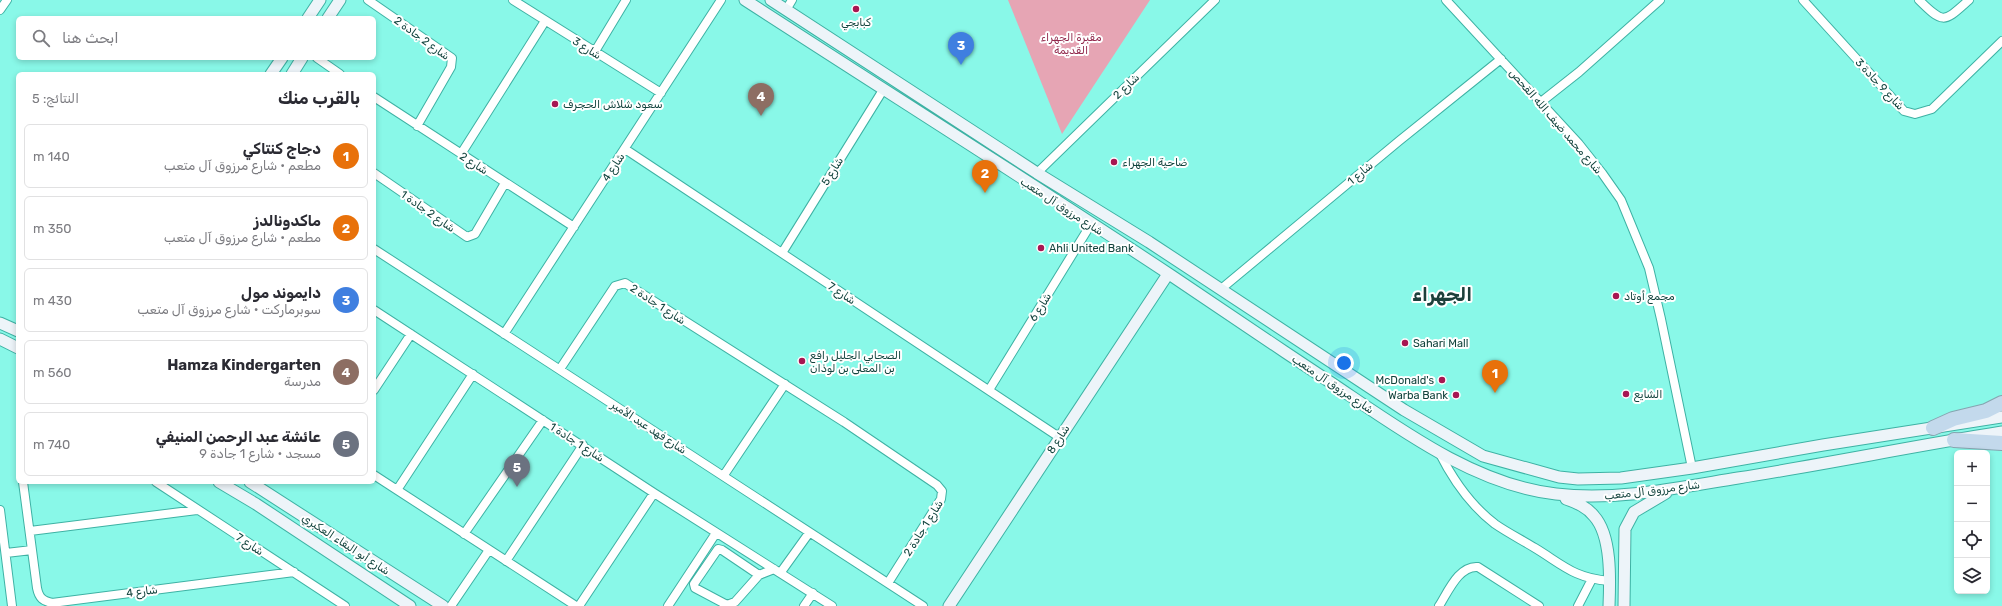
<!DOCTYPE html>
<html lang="ar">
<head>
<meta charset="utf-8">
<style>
  :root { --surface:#fff; --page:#f7f7f7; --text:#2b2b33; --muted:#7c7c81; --line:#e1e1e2; --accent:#2563eb }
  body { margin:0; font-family:Rubik,"Noto Sans Arabic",sans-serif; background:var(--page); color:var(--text); direction:rtl }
  .controls { position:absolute; right:12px; bottom:12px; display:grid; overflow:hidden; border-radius:6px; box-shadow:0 2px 6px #0003 }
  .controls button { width:36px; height:36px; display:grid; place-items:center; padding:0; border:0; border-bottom:1px solid var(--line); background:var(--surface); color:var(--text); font:20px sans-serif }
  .you { position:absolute; left:1344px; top:363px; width:14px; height:14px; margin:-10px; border:3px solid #fff; border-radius:50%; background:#1a73e8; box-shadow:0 0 0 6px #1a73e833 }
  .badge { display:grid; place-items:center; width:26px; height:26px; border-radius:50%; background:var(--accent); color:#fff; font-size:13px; font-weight:700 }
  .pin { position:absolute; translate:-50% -33px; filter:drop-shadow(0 1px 2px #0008) }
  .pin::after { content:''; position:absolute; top:21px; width:14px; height:12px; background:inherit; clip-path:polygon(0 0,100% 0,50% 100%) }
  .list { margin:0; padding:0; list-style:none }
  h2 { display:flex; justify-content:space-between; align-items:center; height:52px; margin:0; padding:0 16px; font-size:17px }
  h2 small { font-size:13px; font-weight:400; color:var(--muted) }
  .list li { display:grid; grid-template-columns:26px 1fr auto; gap:12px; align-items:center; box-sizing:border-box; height:64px; margin:0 8px 8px; padding:0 8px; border:1px solid var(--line); border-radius:6px }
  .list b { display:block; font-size:15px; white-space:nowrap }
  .list p { margin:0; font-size:13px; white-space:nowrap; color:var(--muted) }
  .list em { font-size:13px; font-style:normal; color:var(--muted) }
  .icon { flex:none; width:22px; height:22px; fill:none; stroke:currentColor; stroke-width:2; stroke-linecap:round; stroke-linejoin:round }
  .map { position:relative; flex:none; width:2002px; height:606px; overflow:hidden; direction:ltr }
  .search { position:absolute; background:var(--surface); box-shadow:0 2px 6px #0003; left:16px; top:16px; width:360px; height:44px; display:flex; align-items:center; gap:10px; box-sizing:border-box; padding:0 14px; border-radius:6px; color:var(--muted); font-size:15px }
  .panel { position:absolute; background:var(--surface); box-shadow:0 2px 6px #0003; left:16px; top:72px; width:360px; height:412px; border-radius:6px; direction:rtl }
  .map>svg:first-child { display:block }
  .green { fill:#e6a5b4 }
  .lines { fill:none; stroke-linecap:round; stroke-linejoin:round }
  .street-casing { stroke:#3eb2a4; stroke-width:10 }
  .secondary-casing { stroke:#3eb2a4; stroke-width:13 }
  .highway-casing { stroke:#85a4af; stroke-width:16 }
  .street { stroke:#fff; stroke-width:8 }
  .secondary { stroke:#edf4f9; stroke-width:11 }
  .highway { stroke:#c3d9ec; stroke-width:14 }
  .poi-dot { fill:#a71652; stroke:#fff; stroke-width:1.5 }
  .labels { text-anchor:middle; stroke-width:4; stroke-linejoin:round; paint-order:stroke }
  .poi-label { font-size:11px; fill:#12433d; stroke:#fff; text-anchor:start }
  .park-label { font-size:11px; fill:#92294d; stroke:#fff }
  .street-label { font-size:11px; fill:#12433d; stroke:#fff }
  .town-label { font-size:19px; font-weight:bold; fill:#1d403b; stroke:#fff }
</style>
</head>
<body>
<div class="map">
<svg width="2002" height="606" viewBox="0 0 2002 606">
  <rect width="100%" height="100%" fill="#89f8e8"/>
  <!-- green -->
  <path class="green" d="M 1008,0 L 1150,0 L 1062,134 Z"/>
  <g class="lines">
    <defs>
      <path id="street" d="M 368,0 L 452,58 L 451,67 L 417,126
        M 513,0 L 661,93
        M 1446,0 L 1579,144 L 1602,173 L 1621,200 L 1649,268 L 1661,319 L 1692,468
        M 1803,0 L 1904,111 L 1915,114 L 1932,109 L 2002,41
        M 1919,0 C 1944,25 1944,22 1969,0
        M 0,10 L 7,0
        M 786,10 L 792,0
        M 594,53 L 626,0
        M 317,58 L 340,74
        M 374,97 L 574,227
        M 1541,102 L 1579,72 L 1660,0
        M 625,149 L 1059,437
        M 461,154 L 545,21
        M 374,173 L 467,237 L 475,234 L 505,183
        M 1037,173 L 1215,0
        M 374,249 L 923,606
        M 782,253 L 883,90
        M 1221,289 L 1399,141 L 1501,59
        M 374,310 L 654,493 L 832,606
        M 504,334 L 721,0
        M 560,369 L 615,286 L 625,283 L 844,422 L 937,485 L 942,491 L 941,499 L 888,583
        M 374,390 L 411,334
        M 989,390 L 1091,224
        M 1439,452 C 1453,480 1470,505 1495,524 C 1508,533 1522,540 1535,548 C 1563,565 1574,578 1609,581
        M 374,475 L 576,606
        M 724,475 L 785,384
        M 23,482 L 37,588 C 39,598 43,601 52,603 L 294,572
        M 156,482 L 345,606
        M 397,490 L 473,374
        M 0,510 L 12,606
        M 30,531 L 197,510
        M 464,534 L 543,420
        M 6,553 L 32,550
        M 506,561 L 583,445
        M 781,572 L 809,533
        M 759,575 L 722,550 L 718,549 L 694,584 L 695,588 L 727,605 L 735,602 L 759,575 L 774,569
        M 451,606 L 489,550
        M 579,606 L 654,493
        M 668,606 L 716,533
        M 804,606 L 813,593
        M 1439,606 C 1448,592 1459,565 1478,567 L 1539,606
        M 1578,606 L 1592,579"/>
      <path id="secondary" d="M 745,0 C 887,92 1030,182 1172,276 C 1224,311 1277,347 1330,382 C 1397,427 1474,485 1556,494 C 1617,501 1677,488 1738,478 C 1826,464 1914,446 2002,432
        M 771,0 L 1037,173 L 1149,242 L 1404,410 L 1483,456 L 1559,477 L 1578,479 L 1621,478 L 1692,468 L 1823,445 L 2002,417
        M 308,18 L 320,0
        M 328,18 L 340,0
        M 271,74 L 282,58
        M 292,74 L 302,58
        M 0,323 L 18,331
        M 0,339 L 18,348
        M 219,482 L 256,504 L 410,606
        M 250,482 L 443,606
        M 1566,499 C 1577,503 1587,507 1594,516 C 1612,536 1610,581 1609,606
        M 949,606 L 1168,274
        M 1624,606 L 1625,529 L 1634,512 L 1666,493"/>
      <path id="highway" d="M 1933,428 L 1953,419 L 1986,411 L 2002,403
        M 1954,440 L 2002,443"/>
    </defs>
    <!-- street casing -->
    <use href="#street" class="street-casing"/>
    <!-- secondary casing -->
    <use href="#secondary" class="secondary-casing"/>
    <!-- highway casing -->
    <use href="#highway" class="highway-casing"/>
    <!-- street -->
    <use href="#street" class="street"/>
    <!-- secondary -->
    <use href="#secondary" class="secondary"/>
    <!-- highway -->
    <use href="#highway" class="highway"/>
  </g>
  <!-- markers -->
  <g class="poi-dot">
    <circle cx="856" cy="9" r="4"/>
    <circle cx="555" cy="104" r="4"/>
    <circle cx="1114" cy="162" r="4"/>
    <circle cx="1041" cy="248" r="4"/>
    <circle cx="1616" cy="296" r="4"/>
    <circle cx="1405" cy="343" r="4"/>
    <circle cx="802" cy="361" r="4"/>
    <circle cx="1442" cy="380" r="4"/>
    <circle cx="1626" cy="394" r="4"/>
    <circle cx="1456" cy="395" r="4"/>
  </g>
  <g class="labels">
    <!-- poi labels -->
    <g class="poi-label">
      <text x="856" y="26" text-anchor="middle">كبابجي</text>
      <text x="563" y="108">سعود شلاش الحجرف</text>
      <text x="1122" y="166">ضاحية الجهراء</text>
      <text x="1049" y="252">Ahli United Bank</text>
      <text x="1624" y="300">مجمع أوتاد</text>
      <text x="1413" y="347">Sahari Mall</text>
      <text x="810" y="359">الصحابي الجليل رافع<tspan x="810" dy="13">بن المعلى بن لوذان</tspan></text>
      <text x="1434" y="384" text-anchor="end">McDonald's</text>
      <text x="1634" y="398">الشايع</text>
      <text x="1448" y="399" text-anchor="end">Warba Bank</text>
    </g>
    <!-- park labels -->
    <g class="park-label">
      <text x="1071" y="41">مقبرة الجهراء<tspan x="1071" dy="13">القديمة</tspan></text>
    </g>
    <!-- street labels -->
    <g class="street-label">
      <text transform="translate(422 38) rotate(36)" y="4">شارع 2 جادة 2</text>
      <text transform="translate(587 48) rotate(32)" y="4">شارع 3</text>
      <text transform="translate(1880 84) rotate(47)" y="4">شارع 9 جادة 3</text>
      <text transform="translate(1126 86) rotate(-44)" y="4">شارع 2</text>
      <text transform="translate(1556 121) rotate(49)" y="4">شارع محمد ضيف الله القحص</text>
      <text transform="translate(474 163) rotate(33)" y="4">شارع 2</text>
      <text transform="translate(613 167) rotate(-57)" y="4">شارع 4</text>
      <text transform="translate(832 171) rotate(-58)" y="4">شارع 5</text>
      <text transform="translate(1360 173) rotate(-40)" y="4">شارع 1</text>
      <text transform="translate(1062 206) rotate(33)" y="4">شارع مرزوق آل متعب</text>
      <text transform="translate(428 211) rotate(35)" y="4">شارع 2 جادة 1</text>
      <text transform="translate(842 293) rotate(33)" y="4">شارع 7</text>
      <text transform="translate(658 304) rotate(33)" y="4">شارع 1 جادة 2</text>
      <text transform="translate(1040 307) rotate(-58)" y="4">شارع 6</text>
      <text transform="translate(1333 384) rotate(34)" y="4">شارع مرزوق آل متعب</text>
      <text transform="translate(649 427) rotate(33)" y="4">شارع فهد عبد الأمير</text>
      <text transform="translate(1058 439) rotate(-57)" y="4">شارع 8</text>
      <text transform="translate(577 442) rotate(33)" y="4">شارع 1 جادة 1</text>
      <text transform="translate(1652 490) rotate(-7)" y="4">شارع مرزوق آل متعب</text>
      <text transform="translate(923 528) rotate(-58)" y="4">شارع 1 جادة 2</text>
      <text transform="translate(250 544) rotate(33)" y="4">شارع 7</text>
      <text transform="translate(346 544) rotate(33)" y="4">شارع أبو البقاء العكبري</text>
      <text transform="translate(142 591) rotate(-7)" y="4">شارع 4</text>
    </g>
    <!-- town labels -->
    <g class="town-label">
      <text x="1442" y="301">الجهراء</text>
    </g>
  </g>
</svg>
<div class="controls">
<button>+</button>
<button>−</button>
<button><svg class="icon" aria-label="locate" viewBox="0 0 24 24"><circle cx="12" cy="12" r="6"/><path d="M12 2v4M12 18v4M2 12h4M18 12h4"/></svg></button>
<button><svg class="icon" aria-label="layers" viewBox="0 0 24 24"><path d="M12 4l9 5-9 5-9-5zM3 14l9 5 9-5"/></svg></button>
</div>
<div class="you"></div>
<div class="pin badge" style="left:1495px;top:393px;background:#e8710a">1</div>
<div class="pin badge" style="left:985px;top:193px;background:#e8710a">2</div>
<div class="pin badge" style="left:961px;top:65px;background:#3f7fe0">3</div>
<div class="pin badge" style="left:761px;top:116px;background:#8d6e63">4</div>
<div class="pin badge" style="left:517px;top:487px;background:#6b7280">5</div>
<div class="search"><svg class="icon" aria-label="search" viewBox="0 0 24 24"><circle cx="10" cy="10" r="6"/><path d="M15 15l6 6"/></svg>ابحث هنا</div>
<section class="panel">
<h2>بالقرب منك<small>النتائج: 5</small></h2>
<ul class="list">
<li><span class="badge" style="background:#e8710a">1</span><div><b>دجاج كنتاكي</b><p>مطعم · شارع مرزوق آل متعب</p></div><em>140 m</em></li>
<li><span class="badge" style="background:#e8710a">2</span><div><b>ماكدونالدز</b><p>مطعم · شارع مرزوق آل متعب</p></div><em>350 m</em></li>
<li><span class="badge" style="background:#3f7fe0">3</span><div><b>دايموند مول</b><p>سوبرماركت · شارع مرزوق آل متعب</p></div><em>430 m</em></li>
<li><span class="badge" style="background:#8d6e63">4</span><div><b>Hamza Kindergarten</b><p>مدرسة</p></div><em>560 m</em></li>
<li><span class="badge" style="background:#6b7280">5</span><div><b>عائشة عبد الرحمن المنيفي</b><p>مسجد · شارع 1 جادة 9</p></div><em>740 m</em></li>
</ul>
</section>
</div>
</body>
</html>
